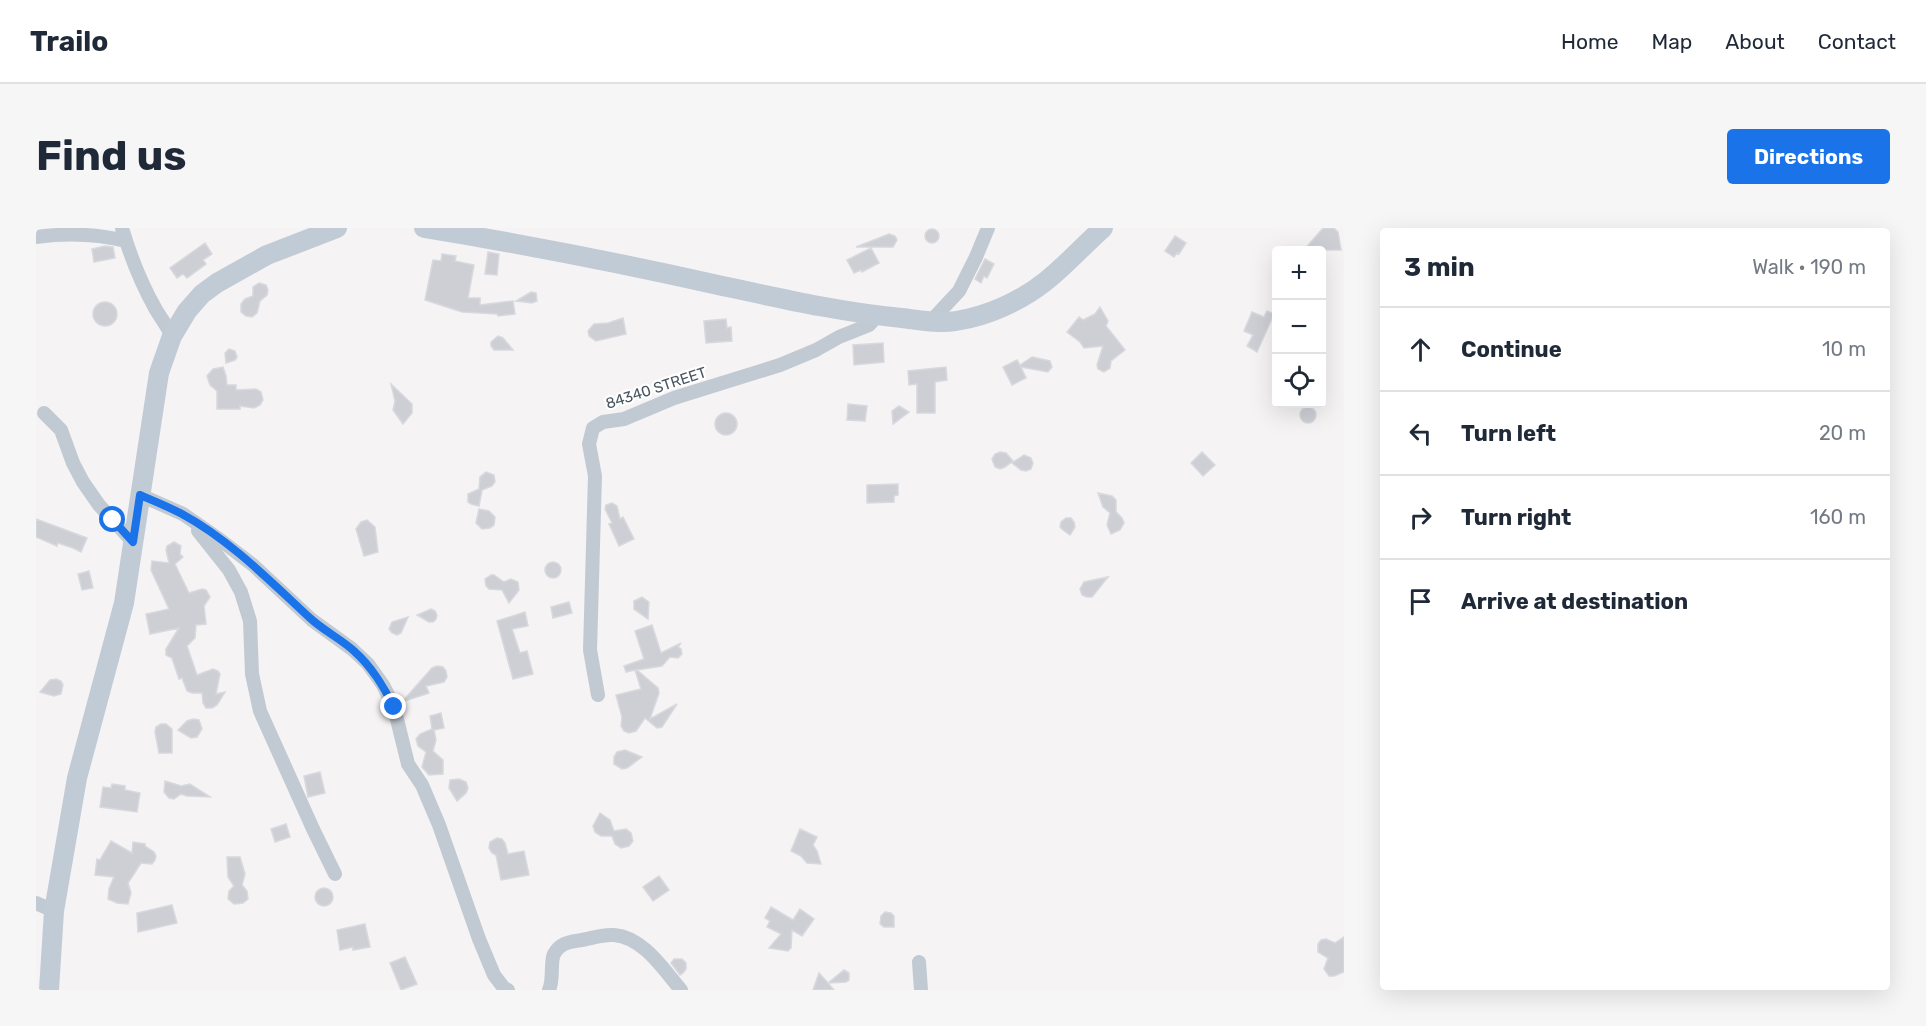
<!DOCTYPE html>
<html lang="en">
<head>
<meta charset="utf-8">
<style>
  :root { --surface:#fff; --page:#f6f6f7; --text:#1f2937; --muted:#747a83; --line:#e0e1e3; --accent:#1a73e8 }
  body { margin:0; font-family:Rubik,sans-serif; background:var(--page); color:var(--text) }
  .controls { position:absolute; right:18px; top:18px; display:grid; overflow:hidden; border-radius:6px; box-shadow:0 6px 24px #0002 }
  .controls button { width:54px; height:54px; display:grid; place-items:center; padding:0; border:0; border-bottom:2px solid var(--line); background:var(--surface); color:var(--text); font:30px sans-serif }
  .stop { position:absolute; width:18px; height:18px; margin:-14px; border:4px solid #1a73e8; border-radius:50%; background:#fff }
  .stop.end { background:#1a73e8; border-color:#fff; box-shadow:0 2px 6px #0008 }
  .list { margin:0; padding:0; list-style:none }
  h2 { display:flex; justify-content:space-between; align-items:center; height:78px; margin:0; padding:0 24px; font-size:26px }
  h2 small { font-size:20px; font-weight:400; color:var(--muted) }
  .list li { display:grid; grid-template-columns:39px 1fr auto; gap:18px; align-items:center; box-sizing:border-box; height:84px; padding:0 24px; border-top:2px solid var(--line) }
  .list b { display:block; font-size:22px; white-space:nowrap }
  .list em { font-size:20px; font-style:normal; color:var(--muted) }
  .icon { flex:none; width:33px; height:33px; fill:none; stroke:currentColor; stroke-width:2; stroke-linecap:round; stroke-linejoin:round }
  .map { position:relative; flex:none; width:1308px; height:762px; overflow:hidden; border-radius:6px }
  header { display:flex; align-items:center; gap:36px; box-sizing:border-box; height:84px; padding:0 30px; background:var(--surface); border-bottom:2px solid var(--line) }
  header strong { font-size:28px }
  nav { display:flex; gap:33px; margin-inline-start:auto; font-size:21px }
  .intro { display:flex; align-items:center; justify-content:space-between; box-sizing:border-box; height:144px; padding:0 36px }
  h1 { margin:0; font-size:42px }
  .button { padding:15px 27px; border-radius:6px; background:var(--accent); color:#fff; font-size:21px; font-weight:700 }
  main { display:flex; gap:36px; padding:0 36px }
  aside { flex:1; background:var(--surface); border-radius:6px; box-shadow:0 6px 24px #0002 }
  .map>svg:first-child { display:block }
  .building { fill:#cdcfd5; stroke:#d7d9de; stroke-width:1.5 }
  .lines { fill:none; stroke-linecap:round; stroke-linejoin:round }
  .street { stroke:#c1cad2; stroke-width:14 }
  .secondary { stroke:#c1cbd6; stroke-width:20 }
  .route { stroke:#1a73e8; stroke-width:8 }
  .labels { text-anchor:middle; stroke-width:4.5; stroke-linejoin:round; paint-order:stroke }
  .street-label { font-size:15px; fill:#4a5661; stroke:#fff }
</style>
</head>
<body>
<header>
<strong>Trailo</strong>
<nav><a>Home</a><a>Map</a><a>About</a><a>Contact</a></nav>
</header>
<div class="intro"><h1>Find us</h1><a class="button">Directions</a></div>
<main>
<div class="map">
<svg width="1308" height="762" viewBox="0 0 1308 762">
  <rect width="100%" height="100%" fill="#f5f3f3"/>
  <!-- building -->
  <path class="building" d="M 1287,0 L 1298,0 L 1302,4 L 1305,22 L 1268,22 Z
    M889 8a7 7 0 1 1 14 0a7 7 0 1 1-14 0Z
    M 853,6 L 859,8 L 861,12 L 857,19 L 820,19 Z
    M 1139,8 L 1150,15 L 1143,26 L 1141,25 L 1138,29 L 1129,23 Z
    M 169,15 L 176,26 L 167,32 L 170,36 L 151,50 L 147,46 L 141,50 L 134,40 Z
    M 69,18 L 77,19 L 79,30 L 58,34 L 56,21 Z
    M 835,20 L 843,35 L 826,44 L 825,42 L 818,45 L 811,32 Z
    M 452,24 L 463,26 L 461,47 L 449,46 Z
    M 406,26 L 420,28 L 419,33 L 438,37 L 432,70 L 444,70 L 444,77 L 477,73 L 479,86 L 462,88 L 461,86 L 426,84 L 389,72 L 397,32 L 405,33 Z
    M 949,31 L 958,36 L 951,50 L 948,48 L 945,55 L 939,51 Z
    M 223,55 L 230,57 L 232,62 L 231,67 L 224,73 L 221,85 L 216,89 L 210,88 L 205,84 L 205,76 L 209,71 L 217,68 L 217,59 Z
    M 495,64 L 500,65 L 501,73 L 496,75 L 480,73 Z
    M57 86a12 12 0 1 1 24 0a12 12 0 1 1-24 0Z
    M 1064,79 L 1072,93 L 1070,98 L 1089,122 L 1075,133 L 1074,140 L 1068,144 L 1062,141 L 1061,137 L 1067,118 L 1048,120 L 1044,114 L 1031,104 L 1043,89 L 1047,92 L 1059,86 Z
    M 1231,83 L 1238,86 L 1221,124 L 1211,118 L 1217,107 L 1208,103 L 1216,84 L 1228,89 Z
    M 587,90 L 590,106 L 560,113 L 553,108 L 552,103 L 558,96 L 572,95 Z
    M 690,91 L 691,100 L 695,99 L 696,113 L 670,115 L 668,93 Z
    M 462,108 L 467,110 L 477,122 L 458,122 L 455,118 L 455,114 Z
    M 847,115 L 848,134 L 818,137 L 817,117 Z
    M 193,121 L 199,123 L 201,129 L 199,132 L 190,135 L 189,125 Z
    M 996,129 L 1014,133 L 1016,139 L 1012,144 L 985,139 L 990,150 L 976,157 L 967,139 L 981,132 L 984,137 Z
    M 187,139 L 190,148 L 191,157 L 200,157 L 200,162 L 220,161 L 225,164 L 227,172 L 224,177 L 218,180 L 204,178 L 204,181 L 181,181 L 181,163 L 174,157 L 171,148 L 177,141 Z
    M 910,139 L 911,152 L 899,154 L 899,185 L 881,185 L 881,156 L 873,157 L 872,143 Z
    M 355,156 L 376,176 L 376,185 L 367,196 L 357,182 L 359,173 Z
    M 812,176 L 831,178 L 829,193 L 811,192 Z
    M 863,178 L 873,184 L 857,196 L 856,183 Z
    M1264 187a8 8 0 1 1 16 0a8 8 0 1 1-16 0Z
    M679 196a11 11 0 1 1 22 0a11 11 0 1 1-22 0Z
    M 964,224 L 970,225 L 977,233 L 969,239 L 964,241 L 959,239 L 956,231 L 959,226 Z
    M 1166,224 L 1179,237 L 1167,248 L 1155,235 Z
    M 988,227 L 995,230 L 997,235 L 995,241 L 990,243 L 985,242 L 976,235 Z
    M 450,244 L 458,247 L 459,254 L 456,258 L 446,262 L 443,278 L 435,276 L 432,274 L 432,266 L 443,261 L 444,249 Z
    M 862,256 L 862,267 L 858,268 L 858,274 L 831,275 L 831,257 Z
    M 1062,265 L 1076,268 L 1080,272 L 1080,284 L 1086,290 L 1088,295 L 1084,302 L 1075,306 L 1071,297 L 1074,285 L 1067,279 Z
    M 576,275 L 581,278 L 584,291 L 587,289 L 598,311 L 583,318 L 573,296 L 576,295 L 569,281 L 570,277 Z
    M 443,281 L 453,283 L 459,289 L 458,297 L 454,300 L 446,301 L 440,295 Z
    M 1030,290 L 1035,290 L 1038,294 L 1039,299 L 1034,307 L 1027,302 L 1024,299 L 1025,294 Z
    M 0,291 L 51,310 L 45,324 L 37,320 L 22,315 L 21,318 L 0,309 Z
    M 331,292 L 339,299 L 342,324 L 328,328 L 320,301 L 325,294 Z
    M 138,314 L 145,318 L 144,326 L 147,329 L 139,336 L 153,365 L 166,361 L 170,362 L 174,369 L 168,378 L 170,396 L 160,397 L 159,410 L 151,418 L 161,447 L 177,441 L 182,443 L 184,446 L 180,466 L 189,464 L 181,477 L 176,480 L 170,480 L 167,475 L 166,465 L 156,465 L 151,463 L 146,450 L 143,451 L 136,430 L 130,427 L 130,421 L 143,400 L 114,406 L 110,386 L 133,381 L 115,342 L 116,333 L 133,335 L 130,322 L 131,318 Z
    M509 342a8 8 0 1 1 16 0a8 8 0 1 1-16 0Z
    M 53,343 L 57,360 L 46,362 L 42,346 Z
    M 455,347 L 458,347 L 468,354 L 475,351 L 482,354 L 483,362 L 473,375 L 466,362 L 453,361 L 450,358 L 449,351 Z
    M 1072,349 L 1056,369 L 1051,369 L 1046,367 L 1044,361 L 1048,354 Z
    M 606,369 L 613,374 L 612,391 L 598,381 L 598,373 Z
    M 533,374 L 536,385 L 517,390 L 515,379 Z
    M 395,381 L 399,383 L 401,387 L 400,391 L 397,394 L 393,394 L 381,387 Z
    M 489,384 L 492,398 L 476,401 L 484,425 L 491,423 L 497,446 L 477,451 L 461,393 Z
    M 372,389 L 365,405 L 361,407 L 356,405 L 353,401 L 356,394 Z
    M 616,397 L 625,425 L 645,415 L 642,419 L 645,421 L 646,426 L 642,430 L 634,429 L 626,438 L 601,442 L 622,460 L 623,465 L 614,491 L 641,476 L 626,499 L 621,500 L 609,490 L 600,503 L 593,505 L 588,503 L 585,498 L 586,489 L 580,467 L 605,461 L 599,442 L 590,444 L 588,438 L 608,431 L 599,403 Z
    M 401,438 L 407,439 L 410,443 L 411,449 L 408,454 L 390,458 L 393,465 L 366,474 L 396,440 Z
    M 20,451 L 25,453 L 27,457 L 25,466 L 18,468 L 4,464 L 14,452 Z
    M 405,485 L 408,500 L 398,502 L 400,512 L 397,523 L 407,532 L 407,546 L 393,547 L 386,539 L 390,524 L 382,518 L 380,511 L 384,506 L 396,501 L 394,488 Z
    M 157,491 L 163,492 L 166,501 L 161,509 L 155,510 L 142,502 L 151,493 Z
    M 125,496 L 130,496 L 136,501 L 136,525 L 123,525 L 119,504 L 120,499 Z
    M 589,522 L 606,529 L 591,540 L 586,541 L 578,536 L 578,529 L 581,524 Z
    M 284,544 L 289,565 L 272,569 L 268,548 Z
    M 423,551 L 430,554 L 432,560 L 430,565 L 421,573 L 413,560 L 414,552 Z
    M 129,553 L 145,558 L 154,556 L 174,569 L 151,568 L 145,566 L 138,571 L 133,570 L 128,564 Z
    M 76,556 L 89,558 L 89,562 L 104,565 L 101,584 L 64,579 L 67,559 L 75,560 Z
    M 564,585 L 574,592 L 578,603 L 590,601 L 595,605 L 597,613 L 593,618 L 585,620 L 579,616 L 576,608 L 565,608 L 559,604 L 557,598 Z
    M 250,596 L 254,609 L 239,614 L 235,601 Z
    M 764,601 L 781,609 L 777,617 L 781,623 L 785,636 L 771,635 L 765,628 L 755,623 Z
    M 461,610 L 466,611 L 469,615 L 472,626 L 488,623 L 493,647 L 465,652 L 460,627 L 456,625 L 453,620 L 454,614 Z
    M 75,613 L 96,625 L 97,614 L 109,616 L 109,618 L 118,624 L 120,628 L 119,632 L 116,636 L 105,635 L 92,655 L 95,665 L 92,676 L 81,675 L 72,671 L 73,661 L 78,649 L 59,647 L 61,631 L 64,632 Z
    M 191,629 L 204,629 L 209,646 L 206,657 L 211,663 L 212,671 L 207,675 L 198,676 L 192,671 L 193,663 L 198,658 L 192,649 Z
    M 623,648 L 633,662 L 617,673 L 607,659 Z
    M279 669a9 9 0 1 1 18 0a9 9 0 1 1-18 0Z
    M 136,677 L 141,695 L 102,704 L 101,685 Z
    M 735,679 L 757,692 L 764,681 L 778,691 L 766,708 L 756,702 L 755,720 L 752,723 L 733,720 L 745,706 L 731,699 L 734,693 L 729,690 Z
    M 849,684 L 855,685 L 858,688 L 858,699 L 848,699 L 844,696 L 845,688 Z
    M 329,696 L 334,719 L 317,722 L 317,719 L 304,722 L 301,702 Z
    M 1308,709 L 1308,744 L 1298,748 L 1293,748 L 1288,741 L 1292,730 L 1282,724 L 1282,716 L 1285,712 L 1290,711 L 1299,715 Z
    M 369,729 L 381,756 L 365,762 L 354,735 Z
    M 638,731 L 646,731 L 650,735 L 650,741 L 647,745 L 644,747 L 635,735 Z
    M 808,742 L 813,745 L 813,752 L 810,754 L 792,755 L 798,762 L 777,762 L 783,745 L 792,755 Z"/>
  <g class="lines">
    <!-- street -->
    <path class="street" d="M 86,0 C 94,27 105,55 119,80 C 124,89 131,98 136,108
      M 0,9 C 30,5 61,6 90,13
      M 895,93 L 923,63 L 940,29 L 952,0
      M 8,185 L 25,202 L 37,235 L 47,254 L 63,277 L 97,314
      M 104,267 L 147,286 L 183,311 L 217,337 L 276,392 L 316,421 L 332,436 L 347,457 L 358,479 L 372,536 L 386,557 L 403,597 L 443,711 L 458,747 L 468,760 L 472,762
      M 162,303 L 193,342 L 205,364 L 214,393 L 216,446 L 224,483 L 277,601 L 299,646
      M 562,467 L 554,422 L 559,248 L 553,216 L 557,200 L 567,194 L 588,191 L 638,170 L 744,137 L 780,122 L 803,109 L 833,97 L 841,88
      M 0,675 L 18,683
      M 883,734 L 885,762
      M 513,762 C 518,751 514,734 518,726 C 525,714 535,714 546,712 C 557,710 567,706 578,707 C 607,709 628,742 645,762"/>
    <!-- secondary -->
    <path class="secondary" d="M 388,0 C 487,16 584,35 682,57 C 743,70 803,84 866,90 C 883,92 902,96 920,93 C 952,88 985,73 1010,53 C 1030,37 1048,17 1067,0
      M 13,762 L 18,683 L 41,550 L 88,375 L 123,145 L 136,108 L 151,83 L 166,66 L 181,55 L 231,27 L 301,0"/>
  </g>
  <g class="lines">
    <!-- route -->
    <path class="route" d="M 77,292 L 97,314 L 104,267 C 118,273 133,279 146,286 C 194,312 234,353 274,390 C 288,403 305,411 318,423 C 336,439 347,458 358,479"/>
  </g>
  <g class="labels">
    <!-- street labels -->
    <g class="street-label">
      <text transform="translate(620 160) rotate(-18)" y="5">84340 STREET</text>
    </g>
  </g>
</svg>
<div class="controls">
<button>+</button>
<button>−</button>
<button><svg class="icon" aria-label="locate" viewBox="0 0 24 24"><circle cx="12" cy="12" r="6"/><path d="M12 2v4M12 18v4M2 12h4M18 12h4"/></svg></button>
</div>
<div class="stop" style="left:77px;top:292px"></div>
<div class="stop end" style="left:358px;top:479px"></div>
</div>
<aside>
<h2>3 min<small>Walk · 190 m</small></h2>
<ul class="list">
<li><svg class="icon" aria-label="ahead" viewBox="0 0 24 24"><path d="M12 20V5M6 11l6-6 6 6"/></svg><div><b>Continue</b></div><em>10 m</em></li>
<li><svg class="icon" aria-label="left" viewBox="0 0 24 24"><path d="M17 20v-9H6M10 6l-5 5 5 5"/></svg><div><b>Turn left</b></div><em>20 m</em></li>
<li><svg class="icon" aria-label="right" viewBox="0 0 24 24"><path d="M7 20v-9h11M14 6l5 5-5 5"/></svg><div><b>Turn right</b></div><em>160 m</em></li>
<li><svg class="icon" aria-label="arrive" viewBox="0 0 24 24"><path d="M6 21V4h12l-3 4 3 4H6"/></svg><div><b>Arrive at destination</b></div></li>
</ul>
</aside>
</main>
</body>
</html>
